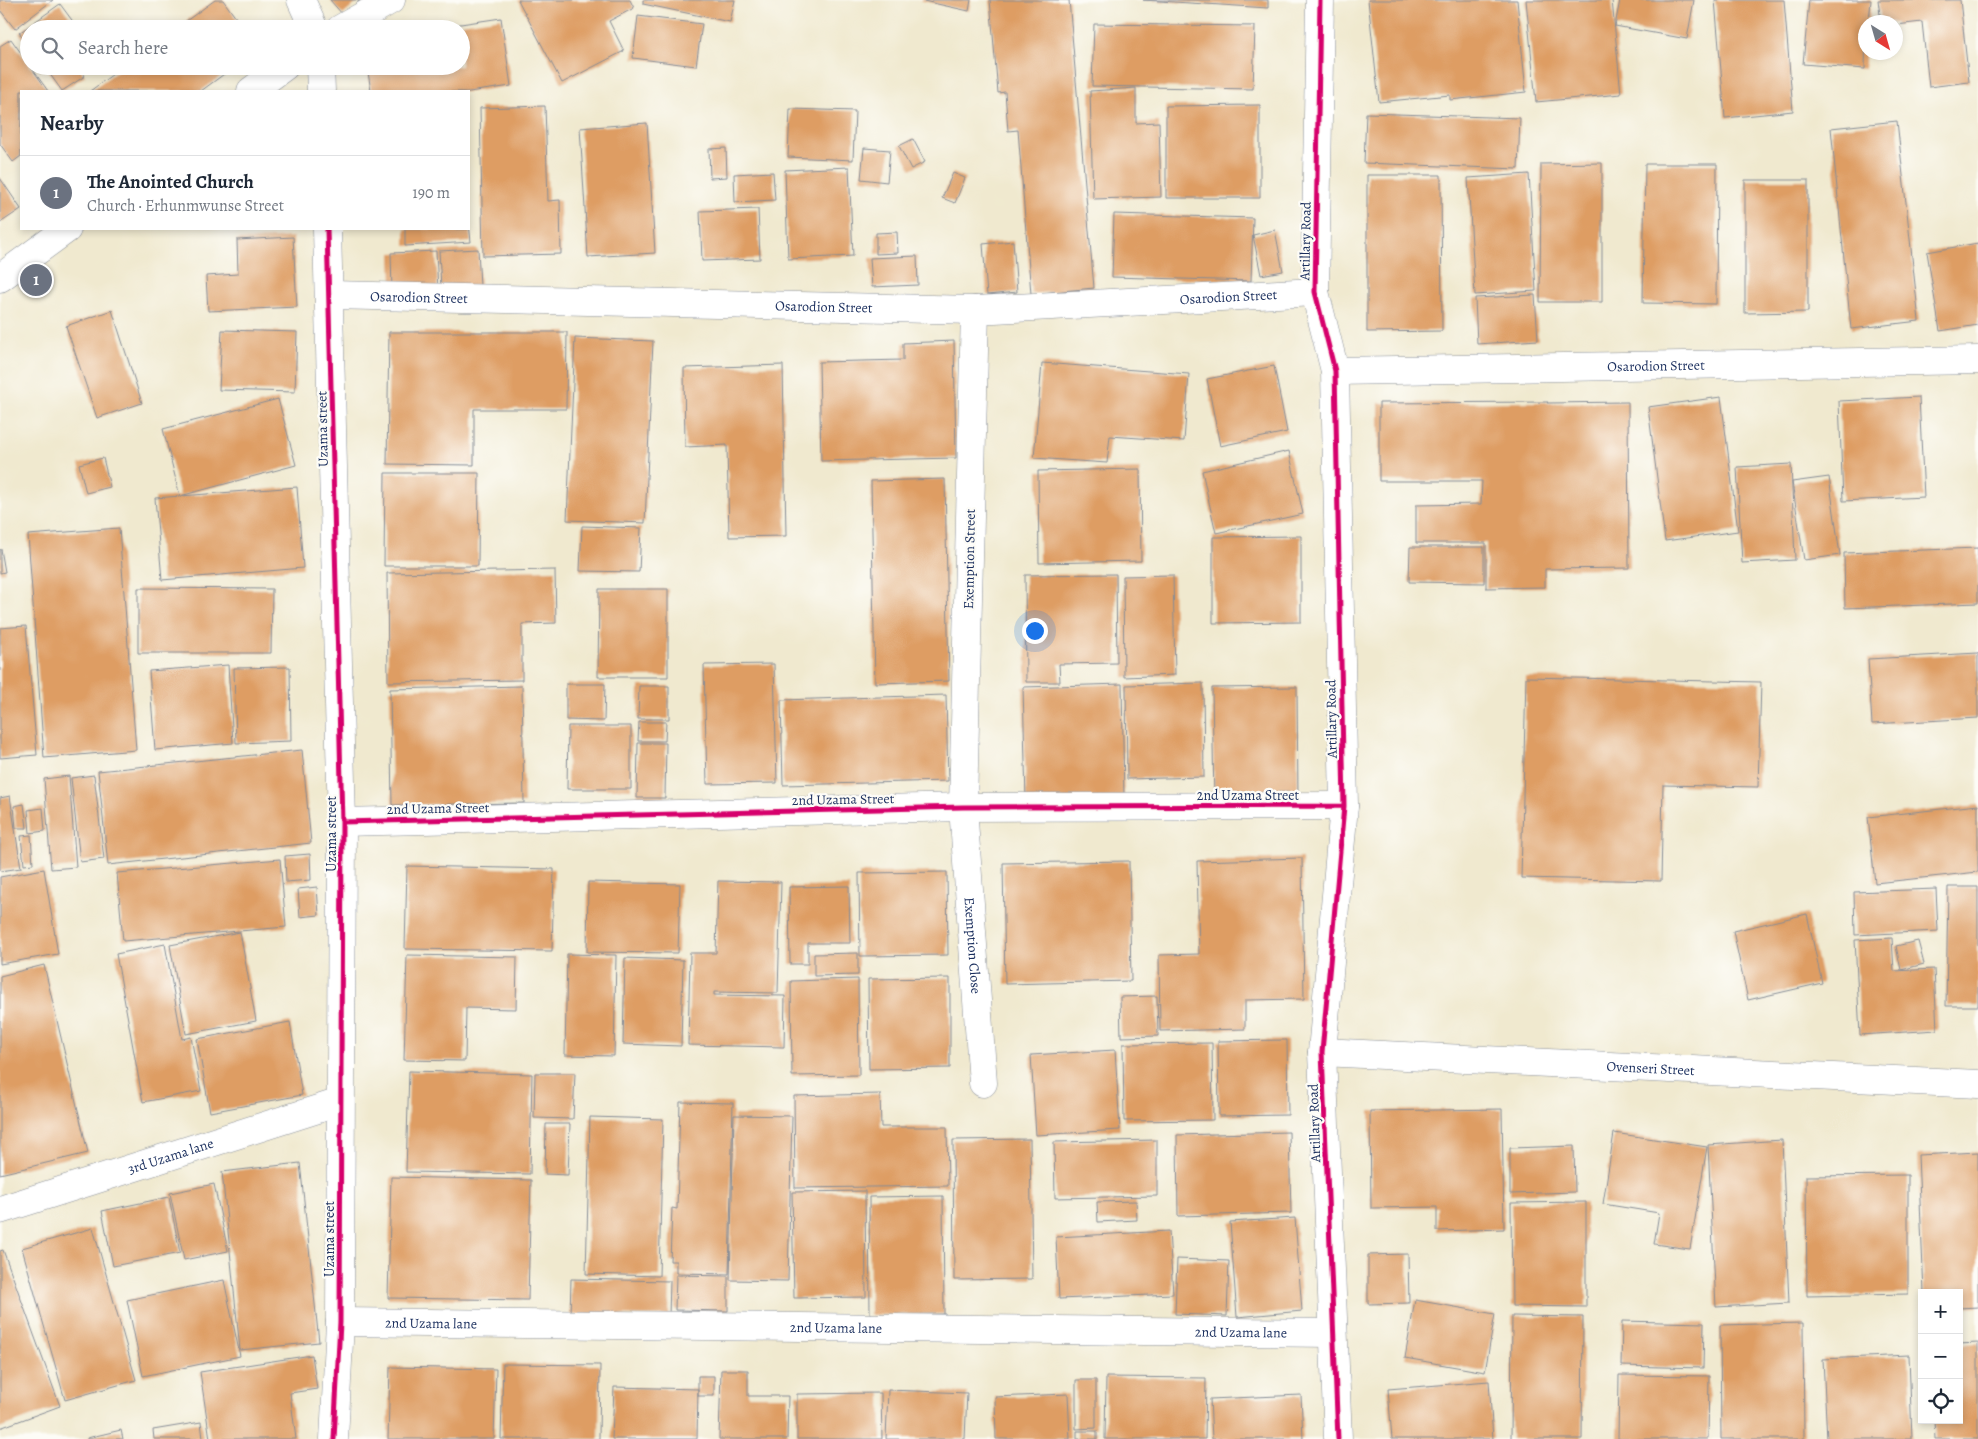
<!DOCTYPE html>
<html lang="en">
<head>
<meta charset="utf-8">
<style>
  :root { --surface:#fff; --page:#f2f2f3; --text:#1f2937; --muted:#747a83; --line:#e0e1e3; --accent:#b45309 }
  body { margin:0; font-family:Alegreya,serif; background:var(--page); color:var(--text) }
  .controls { position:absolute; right:15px; bottom:15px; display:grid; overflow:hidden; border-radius:0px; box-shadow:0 2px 8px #0003 }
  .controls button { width:45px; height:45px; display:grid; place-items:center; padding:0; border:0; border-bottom:1px solid var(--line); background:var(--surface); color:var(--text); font:25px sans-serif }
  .compass { position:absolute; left:1858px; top:15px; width:45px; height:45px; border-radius:50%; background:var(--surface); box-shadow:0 2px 8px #0003; rotate:143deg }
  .you { position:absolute; left:1034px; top:630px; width:18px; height:18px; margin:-12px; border:4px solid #fff; border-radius:50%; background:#1a73e8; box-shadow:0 0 0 8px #1a73e833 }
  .badge { display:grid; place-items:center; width:32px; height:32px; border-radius:50%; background:var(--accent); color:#fff; font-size:16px; font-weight:700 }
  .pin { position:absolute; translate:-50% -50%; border:2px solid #fff; box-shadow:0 1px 5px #0006 }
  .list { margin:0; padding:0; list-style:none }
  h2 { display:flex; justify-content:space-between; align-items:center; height:65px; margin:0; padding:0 20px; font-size:21px }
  h2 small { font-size:16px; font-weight:400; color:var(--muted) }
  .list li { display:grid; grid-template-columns:32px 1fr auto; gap:15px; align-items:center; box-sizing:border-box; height:75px; padding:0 20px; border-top:1px solid var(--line) }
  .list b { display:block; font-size:19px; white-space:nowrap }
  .list p { margin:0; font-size:16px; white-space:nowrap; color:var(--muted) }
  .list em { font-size:16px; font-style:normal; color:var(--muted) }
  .icon { flex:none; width:28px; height:28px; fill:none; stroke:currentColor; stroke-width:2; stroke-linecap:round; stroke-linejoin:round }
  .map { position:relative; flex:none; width:1978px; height:1439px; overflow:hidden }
  .search { position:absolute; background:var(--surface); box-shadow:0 2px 8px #0003; left:20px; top:20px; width:450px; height:55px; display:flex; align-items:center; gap:12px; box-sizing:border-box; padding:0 18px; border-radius:28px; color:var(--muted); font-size:19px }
  .panel { position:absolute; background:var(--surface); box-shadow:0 2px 8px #0003; left:20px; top:90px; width:450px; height:140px; border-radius:0px }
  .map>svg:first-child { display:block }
  .building { fill:#de9d64 }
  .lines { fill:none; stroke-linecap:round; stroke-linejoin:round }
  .minor-casing { stroke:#868c96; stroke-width:29 }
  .minor { stroke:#fff; stroke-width:28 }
  .cycleway-casing { stroke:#fdfcf7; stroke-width:8 }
  .cycleway { stroke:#d6006c; stroke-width:5 }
  .labels { text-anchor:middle; stroke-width:4.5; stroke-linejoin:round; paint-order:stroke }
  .street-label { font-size:14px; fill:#1b2f5e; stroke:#fdfcf7 }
</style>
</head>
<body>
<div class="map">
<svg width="1978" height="1439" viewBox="0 0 1978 1439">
  <rect width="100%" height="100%" fill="#fdfcf7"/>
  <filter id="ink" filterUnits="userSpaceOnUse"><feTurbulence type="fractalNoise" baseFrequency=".02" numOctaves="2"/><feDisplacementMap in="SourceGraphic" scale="10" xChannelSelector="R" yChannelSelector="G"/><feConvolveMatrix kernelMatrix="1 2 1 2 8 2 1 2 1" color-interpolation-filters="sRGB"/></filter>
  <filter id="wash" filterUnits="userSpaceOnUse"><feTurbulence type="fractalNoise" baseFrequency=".0096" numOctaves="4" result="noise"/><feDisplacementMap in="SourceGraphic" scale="20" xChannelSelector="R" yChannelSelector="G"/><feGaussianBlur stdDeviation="1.12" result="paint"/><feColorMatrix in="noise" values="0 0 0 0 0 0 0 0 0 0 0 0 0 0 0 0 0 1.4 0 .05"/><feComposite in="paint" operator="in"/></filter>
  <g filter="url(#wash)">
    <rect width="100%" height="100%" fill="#f0e9cf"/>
    <g id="blocks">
      <!-- building -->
      <path class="building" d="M 0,0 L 53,0 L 15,29 L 0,10 Z
        M 215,0 L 223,0 L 244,29 L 175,29 Z
        M 330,0 L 360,0 L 343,15 Z
        M 518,0 L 630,0 L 634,8 L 609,21 L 624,51 L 562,83 Z
        M 643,0 L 735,0 L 730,22 L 643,4 Z
        M 919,0 L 971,0 L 969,11 Z
        M 990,0 L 1069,0 L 1094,288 L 1031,294 L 1018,130 L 1008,131 L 1005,92 L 998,93 Z
        M 1143,0 L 1268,0 L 1268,8 Z
        M 1368,0 L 1517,0 L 1526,92 L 1450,100 L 1450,95 L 1379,102 Z
        M 1526,0 L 1612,0 L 1621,94 L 1536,102 Z
        M 1620,0 L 1694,0 L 1687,39 L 1615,26 Z
        M 1715,0 L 1784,0 L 1793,111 L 1725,118 Z
        M 1809,0 L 1871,0 L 1869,22 L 1866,22 L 1865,69 L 1803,64 Z
        M 1878,0 L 1960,0 L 1969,82 L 1929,87 L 1922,22 L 1896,25 L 1896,22 L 1881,22 Z
        M 60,4 L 77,27 L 74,29 L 29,29 L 29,45 L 19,33 Z
        M 638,16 L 702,24 L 696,66 L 633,58 Z
        M 501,18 L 511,86 L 469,92 L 371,91 L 367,66 L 461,66 L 461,29 L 455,29 L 454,25 Z
        M 1094,24 L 1255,26 L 1253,89 L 1092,86 Z
        M 11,39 L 48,91 L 21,91 L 21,156 L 13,162 L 0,144 L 0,46 Z
        M 44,66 L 78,66 L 85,76 L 62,91 Z
        M 124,66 L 235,66 L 201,91 L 90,91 Z
        M 1136,88 L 1136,123 L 1159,122 L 1161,197 L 1093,199 L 1090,91 Z
        M 1260,105 L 1260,198 L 1166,198 L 1166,106 Z
        M 545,106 L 548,201 L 560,200 L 561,254 L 483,256 L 480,108 Z
        M 790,109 L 855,111 L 853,160 L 788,157 Z
        M 1366,113 L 1520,118 L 1518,169 L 1364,163 Z
        M 1897,121 L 1919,321 L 1851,329 L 1831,128 Z
        M 647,123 L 655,253 L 588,257 L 580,128 Z
        M 913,139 L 925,162 L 911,169 L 899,146 Z
        M 726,148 L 727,177 L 710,178 L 709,149 Z
        M 864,148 L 890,150 L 887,182 L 861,179 Z
        M 1602,163 L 1602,302 L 1540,302 L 1541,164 Z
        M 1645,164 L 1717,164 L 1716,304 L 1643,303 Z
        M 849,167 L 853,256 L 788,259 L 785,170 Z
        M 773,172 L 775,200 L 735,202 L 734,174 Z
        M 953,173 L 965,178 L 955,203 L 942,198 Z
        M 1529,174 L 1536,291 L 1475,295 L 1468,178 Z
        M 1367,175 L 1441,175 L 1442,331 L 1367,332 Z
        M 0,178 L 21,209 L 0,223 Z
        M 1745,180 L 1808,180 L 1808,312 L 1745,313 Z
        M 758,209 L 760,259 L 702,261 L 700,211 Z
        M 1114,214 L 1253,218 L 1251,281 L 1112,277 Z
        M 469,223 L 471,242 L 405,246 L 405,229 L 469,229 Z
        M 1275,230 L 1283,271 L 1261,275 L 1253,235 Z
        M 897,232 L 898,253 L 876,254 L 876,233 Z
        M 293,237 L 297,307 L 208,311 L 206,276 L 238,274 L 237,240 Z
        M 1013,241 L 1017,292 L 987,295 L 983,244 Z
        M 1978,243 L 1978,325 L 1940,331 L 1927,252 Z
        M 478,249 L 480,286 L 441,288 L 439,251 Z
        M 436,251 L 438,290 L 392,292 L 391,253 Z
        M 917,256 L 918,285 L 872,287 L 870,258 Z
        M 1535,295 L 1538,340 L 1477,344 L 1475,298 Z
        M 112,310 L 142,403 L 97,418 L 66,326 Z
        M 222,330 L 297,332 L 295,392 L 219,390 Z
        M 389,332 L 567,332 L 566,409 L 474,409 L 474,465 L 387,464 Z
        M 575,338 L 653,341 L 645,523 L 567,520 Z
        M 954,341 L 956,458 L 821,461 L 819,362 L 903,360 L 903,343 Z
        M 1042,363 L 1189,374 L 1184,441 L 1110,436 L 1107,463 L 1034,458 Z
        M 783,365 L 786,536 L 729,537 L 727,445 L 685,447 L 684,368 Z
        M 1274,366 L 1287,432 L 1220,446 L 1207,379 Z
        M 1721,397 L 1738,531 L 1665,541 L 1648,407 Z
        M 1919,397 L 1924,497 L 1843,501 L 1839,401 Z
        M 278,399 L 296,465 L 180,496 L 163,429 Z
        M 1548,402 L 1547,403 L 1628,402 L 1629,568 L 1545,569 L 1545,587 L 1486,588 L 1486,543 L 1416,543 L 1416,505 L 1481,504 L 1482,481 L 1379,481 L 1379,403 Z
        M 1289,451 L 1303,514 L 1216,533 L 1202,471 Z
        M 103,458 L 110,487 L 86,493 L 79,464 Z
        M 1791,464 L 1795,560 L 1742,563 L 1737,467 Z
        M 1140,469 L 1141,561 L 1039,563 L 1038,471 Z
        M 385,473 L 479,473 L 478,566 L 384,566 Z
        M 1829,477 L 1840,555 L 1804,560 L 1792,482 Z
        M 945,479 L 949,681 L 875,683 L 871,481 Z
        M 297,487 L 303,568 L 162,580 L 155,498 Z
        M 582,526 L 641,528 L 639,572 L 580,571 Z
        M 119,528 L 136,750 L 44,758 L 28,535 Z
        M 1301,536 L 1301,622 L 1213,623 L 1213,537 Z
        M 1410,547 L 1484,547 L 1484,583 L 1409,582 Z
        M 1978,548 L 1978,603 L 1845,608 L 1844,553 Z
        M 1,549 L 5,572 L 0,573 L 0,550 Z
        M 555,570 L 556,623 L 522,624 L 522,680 L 388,682 L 387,573 Z
        M 1116,574 L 1117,663 L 1059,664 L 1060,682 L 1026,682 L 1025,575 Z
        M 1173,575 L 1175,675 L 1124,677 L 1123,576 Z
        M 138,588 L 272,589 L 271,653 L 138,653 Z
        M 599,589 L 668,589 L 668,677 L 598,677 Z
        M 26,626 L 37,755 L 0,758 L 0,628 Z
        M 1978,653 L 1978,718 L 1872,724 L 1868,659 Z
        M 774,664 L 777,783 L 707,784 L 704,665 Z
        M 228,665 L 233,743 L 155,750 L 149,671 Z
        M 290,667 L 291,741 L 236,743 L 234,668 Z
        M 1526,677 L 1761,682 L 1758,787 L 1663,785 L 1661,881 L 1521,878 Z
        M 1203,683 L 1204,777 L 1127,779 L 1126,685 Z
        M 566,684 L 605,684 L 604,721 L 566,720 Z
        M 1122,684 L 1124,798 L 1026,800 L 1023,687 Z
        M 522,686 L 524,803 L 392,805 L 390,689 Z
        M 639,686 L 669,686 L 669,719 L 638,719 Z
        M 1297,687 L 1298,799 L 1214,801 L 1212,688 Z
        M 946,695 L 948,781 L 783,785 L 781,700 Z
        M 639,722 L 666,722 L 665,741 L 638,741 Z
        M 568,726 L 631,726 L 631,789 L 567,789 Z
        M 638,743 L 666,743 L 665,798 L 637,798 Z
        M 302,750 L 311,843 L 108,865 L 98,771 Z
        M 94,775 L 104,859 L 80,862 L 71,778 Z
        M 69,776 L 76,867 L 51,869 L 44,779 Z
        M 10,796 L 21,868 L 0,871 L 0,798 Z
        M 24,804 L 27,828 L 16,828 L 14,806 Z
        M 1978,805 L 1978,872 L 1875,883 L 1868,817 Z
        M 43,808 L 45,831 L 30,833 L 28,810 Z
        M 31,835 L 33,864 L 24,865 L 21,836 Z
        M 310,854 L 311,880 L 286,882 L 285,856 Z
        M 1302,858 L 1304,999 L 1245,1000 L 1245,1029 L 1160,1031 L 1159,955 L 1199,954 L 1197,861 Z
        M 280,859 L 286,927 L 123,941 L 117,873 Z
        M 1129,861 L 1131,981 L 1005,984 L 1003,863 Z
        M 407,866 L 554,869 L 552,951 L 405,949 Z
        M 44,869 L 58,954 L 0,964 L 0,877 Z
        M 947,872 L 948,955 L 860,956 L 859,873 Z
        M 718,881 L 781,882 L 778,993 L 714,992 L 714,995 L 785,996 L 784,1047 L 688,1045 L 690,953 L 716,953 Z
        M 588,882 L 680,884 L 678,953 L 587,952 Z
        M 849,886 L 850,943 L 808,943 L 808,964 L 790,964 L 789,887 Z
        M 317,887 L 319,915 L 300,917 L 298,889 Z
        M 1948,887 L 1978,887 L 1978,1006 L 1946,1006 Z
        M 1936,889 L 1938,931 L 1855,935 L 1854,892 Z
        M 1807,914 L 1822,983 L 1748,1000 L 1733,931 Z
        M 240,932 L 256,1021 L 186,1034 L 170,945 Z
        M 1892,938 L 1894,971 L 1934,969 L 1937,1030 L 1860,1035 L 1855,940 Z
        M 1918,941 L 1924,964 L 1901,970 L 1896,946 Z
        M 165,944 L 182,1039 L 191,1037 L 201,1091 L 143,1102 L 116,954 Z
        M 858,953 L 858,975 L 814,976 L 814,954 Z
        M 567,954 L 616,955 L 614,1056 L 565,1055 Z
        M 407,955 L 517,957 L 516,1009 L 466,1008 L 465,1061 L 404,1060 Z
        M 625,958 L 683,960 L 681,1046 L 623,1044 Z
        M 44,965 L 88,1153 L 0,1174 L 0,976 Z
        M 950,978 L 950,1068 L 869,1069 L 868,979 Z
        M 858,979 L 859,1075 L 792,1076 L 791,981 Z
        M 1157,996 L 1158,1036 L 1121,1037 L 1120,997 Z
        M 290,1022 L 302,1095 L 210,1112 L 197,1039 Z
        M 1287,1040 L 1288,1115 L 1219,1116 L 1218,1041 Z
        M 1212,1043 L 1213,1120 L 1124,1121 L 1123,1044 Z
        M 1115,1050 L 1120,1130 L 1036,1135 L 1031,1055 Z
        M 409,1071 L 532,1074 L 530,1174 L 406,1172 Z
        M 535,1073 L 575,1073 L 573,1119 L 534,1118 Z
        M 880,1094 L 881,1127 L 947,1127 L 948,1186 L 795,1188 L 794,1096 Z
        M 680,1102 L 733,1103 L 729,1274 L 676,1273 L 676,1261 L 670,1261 L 672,1208 L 677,1209 Z
        M 1502,1109 L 1504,1229 L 1437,1231 L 1437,1207 L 1371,1208 L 1370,1111 Z
        M 734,1115 L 792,1116 L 788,1281 L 730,1280 Z
        M 590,1117 L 663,1119 L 659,1276 L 586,1274 Z
        M 546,1124 L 570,1124 L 568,1175 L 545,1174 Z
        M 1289,1132 L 1291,1213 L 1178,1216 L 1177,1135 Z
        M 1614,1133 L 1707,1147 L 1690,1249 L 1654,1244 L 1659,1213 L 1603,1204 Z
        M 1030,1139 L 1032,1279 L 954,1280 L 953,1140 Z
        M 1157,1140 L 1157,1196 L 1055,1198 L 1054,1142 Z
        M 1782,1140 L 1789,1303 L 1716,1307 L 1708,1145 Z
        M 1574,1146 L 1575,1192 L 1510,1194 L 1510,1148 Z
        M 1978,1152 L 1978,1307 L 1959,1308 L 1959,1293 L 1924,1293 L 1918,1155 Z
        M 300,1163 L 319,1342 L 240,1350 L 222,1172 Z
        M 1908,1175 L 1908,1294 L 1807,1296 L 1806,1176 Z
        M 391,1177 L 531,1180 L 528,1300 L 388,1298 Z
        M 214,1184 L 228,1251 L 184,1260 L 170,1193 Z
        M 865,1191 L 866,1297 L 794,1298 L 792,1192 Z
        M 943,1196 L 944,1314 L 870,1315 L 869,1197 Z
        M 169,1197 L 180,1253 L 113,1266 L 102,1211 Z
        M 1136,1201 L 1137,1220 L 1098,1222 L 1097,1202 Z
        M 1586,1202 L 1586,1307 L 1512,1306 L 1511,1203 Z
        M 1295,1218 L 1302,1311 L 1237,1317 L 1230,1222 Z
        M 93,1228 L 136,1380 L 65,1400 L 22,1248 Z
        M 1169,1231 L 1173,1294 L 1059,1299 L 1056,1237 Z
        M 3,1250 L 60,1406 L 0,1428 L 0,1251 Z
        M 1408,1254 L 1409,1303 L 1368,1304 L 1368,1255 Z
        M 1177,1259 L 1229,1261 L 1227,1316 L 1175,1314 Z
        M 676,1275 L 728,1276 L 728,1311 L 675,1310 Z
        M 571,1279 L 670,1281 L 669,1316 L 570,1315 Z
        M 224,1280 L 240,1356 L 143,1376 L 127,1300 Z
        M 1415,1300 L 1495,1314 L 1485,1372 L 1405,1358 Z
        M 1512,1316 L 1583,1317 L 1582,1439 L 1511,1439 Z
        M 1622,1321 L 1704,1323 L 1703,1368 L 1621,1366 Z
        M 1803,1323 L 1804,1439 L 1721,1439 L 1720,1325 Z
        M 1978,1343 L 1978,1439 L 1935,1439 L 1934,1420 L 1959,1420 L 1959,1344 Z
        M 312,1355 L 317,1389 L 290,1393 L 296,1439 L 210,1439 L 200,1372 Z
        M 1909,1355 L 1912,1439 L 1827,1439 L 1823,1359 Z
        M 503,1364 L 600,1365 L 599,1439 L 501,1439 Z
        M 390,1367 L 496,1369 L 494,1439 L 388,1439 Z
        M 721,1370 L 748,1370 L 748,1396 L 788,1396 L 787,1439 L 719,1439 Z
        M 1619,1375 L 1709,1376 L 1708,1439 L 1618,1439 Z
        M 698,1376 L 714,1376 L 714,1396 L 698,1396 Z
        M 1106,1377 L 1206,1378 L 1205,1439 L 1105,1439 Z
        M 1076,1380 L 1096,1380 L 1096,1428 L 1076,1429 Z
        M 1489,1381 L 1493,1439 L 1392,1439 L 1388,1389 Z
        M 614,1387 L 698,1389 L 697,1439 L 612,1439 Z
        M 888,1390 L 967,1393 L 965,1439 L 886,1439 Z
        M 881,1393 L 882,1439 L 797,1439 L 797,1394 Z
        M 1068,1394 L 1070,1439 L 996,1439 L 995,1397 Z
        M 1301,1395 L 1303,1439 L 1212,1439 L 1210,1399 Z
        M 201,1422 L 203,1439 L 154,1439 L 153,1430 Z
        M 121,1430 L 123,1439 L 87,1439 L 87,1438 Z
        M 1077,1431 L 1097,1431 L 1097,1439 L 1077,1439 Z"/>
    </g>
  </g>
  <g filter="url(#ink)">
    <use href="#blocks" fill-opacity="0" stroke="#868c96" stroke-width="1"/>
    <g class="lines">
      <defs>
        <g id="minor">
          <path d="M 301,0 L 314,29"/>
          <path d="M 1320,0 L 1315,292 L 1335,371 L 1344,806 L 1322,1052 L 1338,1439"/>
          <path d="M 340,29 L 391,0"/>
          <path d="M 320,66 L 321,91"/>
          <path d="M 251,91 L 285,66"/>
          <path d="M 327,229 L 342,822 L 340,1322 L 334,1439"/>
          <path d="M 0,278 L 67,229"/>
          <path id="s1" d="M 330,295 L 975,310 L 1315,292"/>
          <path id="s2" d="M 975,310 L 963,807 L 983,1083"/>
          <path id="s3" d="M 1335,371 L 1978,360"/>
          <path d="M 342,822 L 963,807 L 1344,806"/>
          <path id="s4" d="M 1322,1052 L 1978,1084"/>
          <path id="s5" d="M 0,1210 L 340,1102"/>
          <path id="s6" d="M 340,1322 L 1332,1333"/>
        </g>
      </defs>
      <!-- minor casing -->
      <use href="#minor" class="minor-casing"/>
      <!-- minor -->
      <use href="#minor" class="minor"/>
      <defs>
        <path id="cycleway" d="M 1320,0 L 1315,292 L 1335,371 L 1344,806 L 1322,1052 L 1338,1439
          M 327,229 L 342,822 L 340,1322 L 334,1439
          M 342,822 L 963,807 L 1344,806"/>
      </defs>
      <!-- cycleway casing -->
      <use href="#cycleway" class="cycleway-casing"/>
      <!-- cycleway -->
      <use href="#cycleway" class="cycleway"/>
    </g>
  </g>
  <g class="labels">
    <!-- street labels -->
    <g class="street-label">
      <text transform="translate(1305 241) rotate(-89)" y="5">Artillary Road</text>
      <text dy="5" stroke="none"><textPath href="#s1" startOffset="899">Osarodion Street</textPath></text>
      <text dy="5" stroke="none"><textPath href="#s1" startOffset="89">Osarodion Street</textPath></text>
      <text dy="5" stroke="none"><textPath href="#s1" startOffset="494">Osarodion Street</textPath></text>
      <text dy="5" stroke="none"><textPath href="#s3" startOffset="321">Osarodion Street</textPath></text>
      <text transform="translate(322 429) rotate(-91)" y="5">Uzama street</text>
      <text transform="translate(969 559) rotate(-89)" y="5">Exemption Street</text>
      <text transform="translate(1331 719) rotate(-91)" y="5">Artillary Road</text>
      <text x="1248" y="800">2nd Uzama Street</text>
      <text transform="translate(843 799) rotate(-1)" y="5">2nd Uzama Street</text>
      <text transform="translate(438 808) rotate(-1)" y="5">2nd Uzama Street</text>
      <text transform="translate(331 834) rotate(-90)" y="5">Uzama street</text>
      <text dy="5" stroke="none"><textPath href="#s2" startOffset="636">Exemption Close</textPath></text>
      <text dy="5" stroke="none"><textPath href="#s4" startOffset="329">Ovenseri Street</textPath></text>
      <text transform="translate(1314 1123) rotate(-92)" y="5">Artillary Road</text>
      <text dy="5" stroke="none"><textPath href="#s5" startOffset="179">3rd Uzama lane</textPath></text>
      <text transform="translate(329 1239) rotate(-90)" y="5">Uzama street</text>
      <text dy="5" stroke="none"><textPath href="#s6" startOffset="91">2nd Uzama lane</textPath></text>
      <text dy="5" stroke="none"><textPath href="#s6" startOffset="496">2nd Uzama lane</textPath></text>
      <text dy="5" stroke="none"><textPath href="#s6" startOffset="901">2nd Uzama lane</textPath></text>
    </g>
  </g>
</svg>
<div class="controls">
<button>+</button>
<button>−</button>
<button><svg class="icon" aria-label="locate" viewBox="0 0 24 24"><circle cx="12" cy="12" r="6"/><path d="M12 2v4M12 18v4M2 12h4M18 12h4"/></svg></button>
</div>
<svg class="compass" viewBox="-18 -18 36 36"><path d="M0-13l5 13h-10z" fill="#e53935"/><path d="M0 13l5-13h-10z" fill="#747a83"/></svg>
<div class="you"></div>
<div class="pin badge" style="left:36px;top:280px;background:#6b7280">1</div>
<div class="search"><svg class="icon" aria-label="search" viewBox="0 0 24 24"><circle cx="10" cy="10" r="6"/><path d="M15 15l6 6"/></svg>Search here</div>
<section class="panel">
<h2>Nearby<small></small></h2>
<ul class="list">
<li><span class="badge" style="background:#6b7280">1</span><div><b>The Anointed Church</b><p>Church · Erhunmwunse Street</p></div><em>190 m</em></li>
</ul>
</section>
</div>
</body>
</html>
